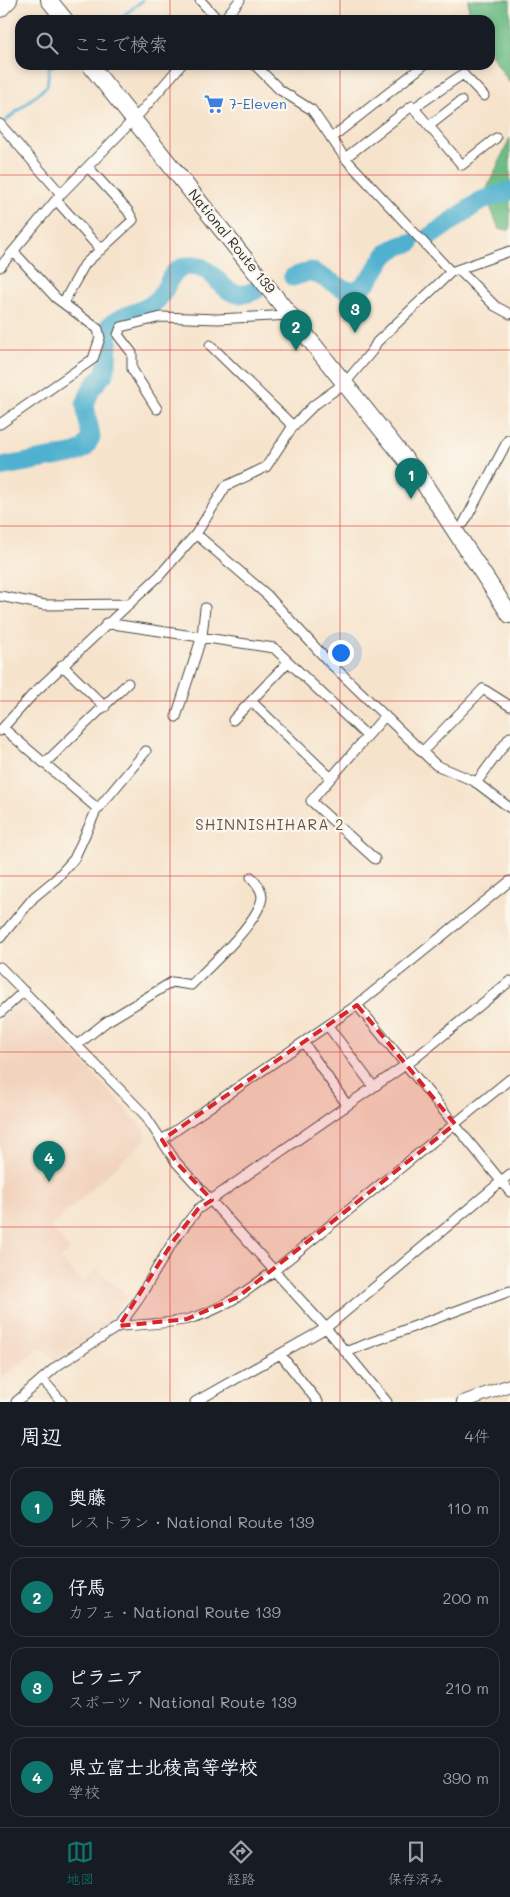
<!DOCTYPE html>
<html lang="ja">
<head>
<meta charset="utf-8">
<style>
  :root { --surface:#171b24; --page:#242831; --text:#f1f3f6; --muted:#9ea1a6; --line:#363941; --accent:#0f766e }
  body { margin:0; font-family:Mali,"Klee One",sans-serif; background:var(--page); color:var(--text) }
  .you { position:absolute; left:340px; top:652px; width:18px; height:18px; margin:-12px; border:4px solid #fff; border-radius:50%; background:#1a73e8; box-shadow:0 0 0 8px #1a73e833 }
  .badge { display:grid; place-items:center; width:32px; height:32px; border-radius:50%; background:var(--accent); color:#fff; font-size:16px; font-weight:700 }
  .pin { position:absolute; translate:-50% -41px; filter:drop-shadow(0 1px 2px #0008) }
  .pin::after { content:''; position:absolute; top:26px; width:18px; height:15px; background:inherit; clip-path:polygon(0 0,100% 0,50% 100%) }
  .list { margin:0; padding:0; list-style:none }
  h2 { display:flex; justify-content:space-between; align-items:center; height:65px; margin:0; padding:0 20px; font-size:21px }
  h2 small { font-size:16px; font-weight:400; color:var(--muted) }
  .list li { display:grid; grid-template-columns:32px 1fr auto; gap:15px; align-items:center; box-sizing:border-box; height:80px; margin:0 10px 10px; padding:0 10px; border:1px solid var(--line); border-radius:15px }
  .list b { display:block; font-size:19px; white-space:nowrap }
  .list p { margin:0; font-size:16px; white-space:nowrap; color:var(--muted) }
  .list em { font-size:16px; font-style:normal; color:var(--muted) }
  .icon { flex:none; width:28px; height:28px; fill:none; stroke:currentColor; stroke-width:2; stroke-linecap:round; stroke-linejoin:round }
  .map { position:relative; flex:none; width:510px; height:1402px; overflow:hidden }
  .search { position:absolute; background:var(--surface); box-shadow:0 2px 8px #0003; left:15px; right:15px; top:15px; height:55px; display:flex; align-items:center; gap:12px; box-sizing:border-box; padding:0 18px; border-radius:15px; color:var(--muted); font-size:19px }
  .sheet { height:425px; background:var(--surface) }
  nav { display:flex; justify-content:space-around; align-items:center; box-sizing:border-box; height:70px; border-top:1px solid var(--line); background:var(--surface); font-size:14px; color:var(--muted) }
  nav a { display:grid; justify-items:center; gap:2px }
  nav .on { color:var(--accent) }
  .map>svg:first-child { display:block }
  .built { fill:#f2d4be }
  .forest { fill:#6ebd86; stroke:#4c7458 }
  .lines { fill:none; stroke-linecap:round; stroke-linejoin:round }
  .stream { stroke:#50b1cf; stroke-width:3 }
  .river { stroke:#50b1cf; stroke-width:19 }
  .street-casing { stroke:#494743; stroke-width:11 }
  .secondary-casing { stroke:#494743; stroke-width:14 }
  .highway-casing { stroke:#494743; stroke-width:18 }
  .street { stroke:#fff; stroke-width:9 }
  .secondary { stroke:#fff; stroke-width:12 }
  .highway { stroke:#fff; stroke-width:16 }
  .marked { fill:#d62828; fill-opacity:0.2; stroke:#d62828; stroke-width:4; stroke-dasharray:10 6; stroke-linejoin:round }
  .grid { fill:none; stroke:#d62828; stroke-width:1; stroke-opacity:0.55 }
  .labels { text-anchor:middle; stroke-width:4.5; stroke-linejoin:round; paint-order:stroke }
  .shop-label { font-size:14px; fill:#366cbe; stroke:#fbf7ec; text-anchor:start }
  .street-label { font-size:14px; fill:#2b2b2b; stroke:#fbf7ec }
  .neighbourhood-label { font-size:15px; letter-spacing:1px; fill:#6c564c; stroke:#fbf7ec }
</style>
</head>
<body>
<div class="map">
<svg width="510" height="1402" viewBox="0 0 510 1402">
  <rect width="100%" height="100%" fill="#fbf7ec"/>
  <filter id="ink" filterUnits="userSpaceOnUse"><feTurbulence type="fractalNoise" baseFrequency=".02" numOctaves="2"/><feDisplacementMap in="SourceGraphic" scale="10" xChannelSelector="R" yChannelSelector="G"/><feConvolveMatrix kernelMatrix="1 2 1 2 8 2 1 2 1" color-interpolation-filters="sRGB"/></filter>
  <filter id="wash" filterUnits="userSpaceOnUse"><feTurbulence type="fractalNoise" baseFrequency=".0096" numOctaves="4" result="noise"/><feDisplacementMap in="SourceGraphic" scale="20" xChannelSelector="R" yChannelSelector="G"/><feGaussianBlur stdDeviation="1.12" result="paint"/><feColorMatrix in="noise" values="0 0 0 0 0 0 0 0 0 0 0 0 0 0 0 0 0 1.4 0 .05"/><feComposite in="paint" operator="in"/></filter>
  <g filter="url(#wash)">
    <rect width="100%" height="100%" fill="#f6e3cc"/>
    <!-- built -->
    <path class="built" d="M 27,1001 L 144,1129 L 147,1138 L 50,1227 L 70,1250 L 60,1259 L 83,1282 L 97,1269 L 129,1297 L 107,1324 L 55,1361 L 41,1347 L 0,1379 L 0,1020 L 19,1002 Z"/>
    <!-- forest -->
    <path class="forest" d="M 468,0 L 510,0 L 510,83 L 490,53 L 490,20 L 470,20 Z
      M 510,138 L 510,230 L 499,229 L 485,193 Z"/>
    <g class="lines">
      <!-- stream -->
      <path class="stream" d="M 118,20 L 143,0
        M 0,132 L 4,122 L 47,86 L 49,68 L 53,65"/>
      <!-- river -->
      <path class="river" d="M 429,237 L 482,200 L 510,191
        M 293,277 L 311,271 L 346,290 L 355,291 C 383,276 372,251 410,243
        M 0,467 L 76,453 L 85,448 L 91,437 L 85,405 L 91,389 L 104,374 L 107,364 L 109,326 C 123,313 146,313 159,298 C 170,285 169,268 189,266 C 214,263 220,295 241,294 C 246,294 252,292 256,290"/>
    </g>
  </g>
  <g filter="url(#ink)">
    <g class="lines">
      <defs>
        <path id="street" d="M 200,0 L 218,20
          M 223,20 L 240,0
          M 255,65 L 280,90 L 312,110 L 345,158 L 451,272
          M 414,108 L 463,74 L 484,96
          M 0,124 L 61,194
          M 429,126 L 461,101
          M 331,138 L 424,65
          M 345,158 L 412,106 L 462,165 L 496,138
          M 56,200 L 101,250
          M 0,267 L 61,194 L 141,112 L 181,65
          M 459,270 L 495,306 L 510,314
          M 63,303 L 85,264 L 133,220 L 128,211 L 88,167
          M 210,345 L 293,426
          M 157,409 L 132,369 L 132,353 L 118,335 L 121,327 L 161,317 L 218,319 L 291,315
          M 0,424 L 93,359 L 100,338 L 98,329 L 56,298 L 14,252
          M 464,523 L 508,440
          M 196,534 L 267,595 L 327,660 L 436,765 L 474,781 L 510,808
          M 0,596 L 45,605 L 129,604
          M 106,623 L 274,648 L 367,736
          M 62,665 L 105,707
          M 251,701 L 331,778
          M 176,717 L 202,636 L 205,608
          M 233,720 L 288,662
          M 3,728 L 98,809
          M 0,731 L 34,693 L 159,576 L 196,534 L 226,486 L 266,467 L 293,426 L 314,405 L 345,383 L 372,351 L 377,342 L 451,272 L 510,251
          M 422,752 L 483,689 L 510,706
          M 45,763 L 128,683
          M 476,783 L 510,737
          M 375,859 L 311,801 L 385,716
          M 0,938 L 34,897 L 56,879 L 74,859 L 96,811 L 146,751
          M 0,967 L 144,1114 L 176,1162 L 326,1328 L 387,1402
          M 357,1005 L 510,1192
          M 0,1013 L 24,991
          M 328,1026 L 373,1086
          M 304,1043 L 347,1105
          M 77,1045 L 106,1022 L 172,982 L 191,985 C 209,967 260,921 262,897 C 262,889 256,883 251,877
          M 162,1140 L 357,1005 L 510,881
          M 119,1326 C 141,1325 166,1324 188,1319 C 221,1311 248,1290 275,1270 L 510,1079
          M 345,1352 L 510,1291
          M 281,1355 L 318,1402
          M 42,1379 L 62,1402
          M 16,1402 L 57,1366 L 119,1326 L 136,1303 L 174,1240 L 198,1209 L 414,1059 L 510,981
          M 195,1402 L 326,1328 L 510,1174"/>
        <path id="secondary" d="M 463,1402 L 510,1385"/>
        <path id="highway" d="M 49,0 L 65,20
          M 0,9 L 9,0
          M 90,65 L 421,479 L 510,615"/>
      </defs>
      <!-- street casing -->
      <use href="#street" class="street-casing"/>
      <!-- secondary casing -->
      <use href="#secondary" class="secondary-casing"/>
      <!-- highway casing -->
      <use href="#highway" class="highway-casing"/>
      <!-- street -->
      <use href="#street" class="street"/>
      <!-- secondary -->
      <use href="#secondary" class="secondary"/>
      <!-- highway -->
      <use href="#highway" class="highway"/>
    </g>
  </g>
  <!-- marked area -->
  <path class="marked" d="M 357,1005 L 455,1124 L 238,1297 L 187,1319 L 119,1326 L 174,1240 L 198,1209 L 212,1200 L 176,1162 L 162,1140 Z"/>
  <!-- grid -->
  <path class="grid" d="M 170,0 L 170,20M 340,0 L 340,20M 170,65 L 170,1402M 340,65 L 340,1402M 0,175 L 510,175M 0,350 L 510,350M 0,526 L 510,526M 0,701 L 510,701M 0,876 L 510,876M 0,1052 L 510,1052M 0,1227 L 510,1227"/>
  <!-- icons -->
  <defs>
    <symbol id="supermarket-bare" viewBox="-9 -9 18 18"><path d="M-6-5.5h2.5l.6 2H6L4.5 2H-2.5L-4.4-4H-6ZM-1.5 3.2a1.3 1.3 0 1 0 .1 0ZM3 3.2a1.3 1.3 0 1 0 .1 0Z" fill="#3f7fe0" stroke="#fbf7ec" stroke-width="2.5" paint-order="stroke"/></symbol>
  </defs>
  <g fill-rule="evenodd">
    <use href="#supermarket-bare" x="200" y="90" width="28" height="28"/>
  </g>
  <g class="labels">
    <!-- shop labels -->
    <g class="shop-label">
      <text x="229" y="109">7-Eleven</text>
    </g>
    <!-- street labels -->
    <g class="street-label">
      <text transform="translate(232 241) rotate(51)" y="5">National Route 139</text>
    </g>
    <!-- neighbourhood labels -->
    <g class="neighbourhood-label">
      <text x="270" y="830">SHINNISHIHARA 2</text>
    </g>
  </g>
</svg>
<div class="you"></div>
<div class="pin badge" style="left:411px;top:499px">1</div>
<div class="pin badge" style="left:296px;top:351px">2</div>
<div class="pin badge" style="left:355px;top:333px">3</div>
<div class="pin badge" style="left:49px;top:1182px">4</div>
<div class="search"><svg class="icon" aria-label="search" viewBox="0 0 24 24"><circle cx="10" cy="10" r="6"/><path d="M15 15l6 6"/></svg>ここで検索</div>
</div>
<section class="sheet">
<h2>周辺<small>4件</small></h2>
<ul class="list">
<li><span class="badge">1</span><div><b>奥藤</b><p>レストラン · National Route 139</p></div><em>110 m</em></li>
<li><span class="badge">2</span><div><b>仔馬</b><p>カフェ · National Route 139</p></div><em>200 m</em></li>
<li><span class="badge">3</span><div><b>ピラニア</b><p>スポーツ · National Route 139</p></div><em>210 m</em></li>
<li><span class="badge">4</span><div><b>県立富士北稜高等学校</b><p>学校</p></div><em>390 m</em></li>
</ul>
</section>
<nav>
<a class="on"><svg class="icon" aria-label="map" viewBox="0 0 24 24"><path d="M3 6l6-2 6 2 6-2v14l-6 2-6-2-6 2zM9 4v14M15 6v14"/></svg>地図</a>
<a><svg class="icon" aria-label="directions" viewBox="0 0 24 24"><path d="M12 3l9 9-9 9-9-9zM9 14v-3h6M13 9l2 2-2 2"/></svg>経路</a>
<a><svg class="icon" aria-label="saved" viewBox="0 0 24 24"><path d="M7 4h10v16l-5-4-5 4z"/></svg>保存済み</a>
</nav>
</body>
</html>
